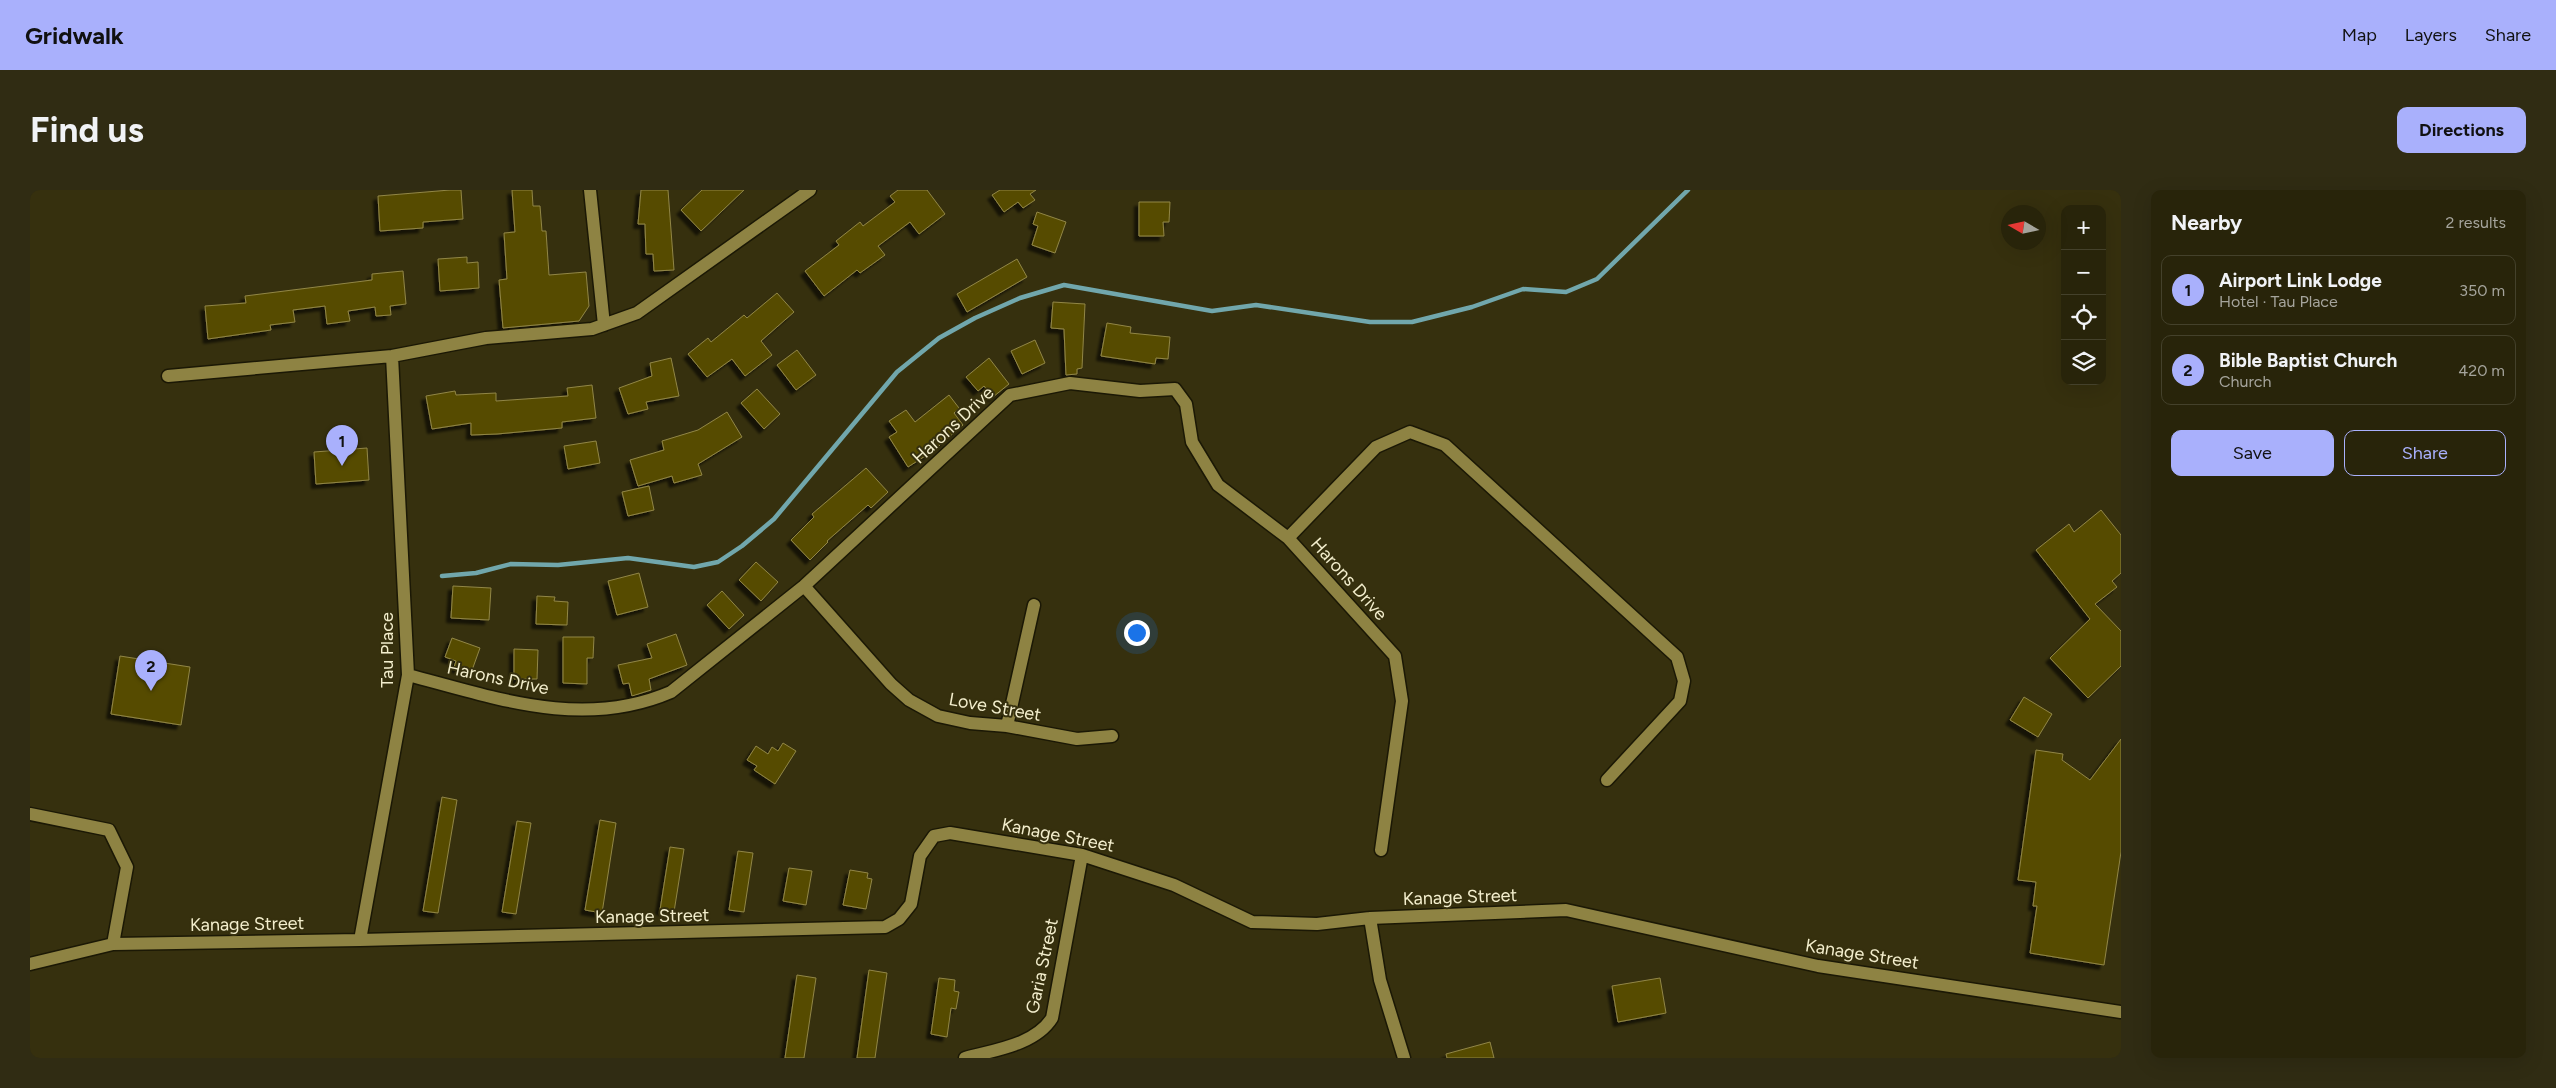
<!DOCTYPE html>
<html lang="en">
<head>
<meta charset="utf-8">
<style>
  :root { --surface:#28240a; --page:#302c13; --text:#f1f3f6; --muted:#a5a49c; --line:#44412b; --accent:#a9b0fc }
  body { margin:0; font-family:Figtree,sans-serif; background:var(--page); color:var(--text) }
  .controls { position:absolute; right:15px; top:15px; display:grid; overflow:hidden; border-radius:10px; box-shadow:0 5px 20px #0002 }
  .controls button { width:45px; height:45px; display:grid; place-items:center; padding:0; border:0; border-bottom:1px solid var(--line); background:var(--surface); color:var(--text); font:25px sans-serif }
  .compass { position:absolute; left:1971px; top:15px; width:45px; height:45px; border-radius:50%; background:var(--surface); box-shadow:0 5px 20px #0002; rotate:279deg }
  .you { position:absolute; left:1106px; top:442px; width:18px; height:18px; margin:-12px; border:4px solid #fff; border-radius:50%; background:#1a73e8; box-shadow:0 0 0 8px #1a73e833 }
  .badge { display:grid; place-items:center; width:32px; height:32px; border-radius:50%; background:var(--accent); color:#111; font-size:16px; font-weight:700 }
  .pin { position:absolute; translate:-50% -41px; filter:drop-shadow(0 1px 2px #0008) }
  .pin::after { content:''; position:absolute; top:26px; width:18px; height:15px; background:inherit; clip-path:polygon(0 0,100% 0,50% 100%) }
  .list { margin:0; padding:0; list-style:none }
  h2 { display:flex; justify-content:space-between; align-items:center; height:65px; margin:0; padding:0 20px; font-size:21px }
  h2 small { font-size:16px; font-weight:400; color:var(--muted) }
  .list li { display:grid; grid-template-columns:32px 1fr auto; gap:15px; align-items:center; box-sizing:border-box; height:70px; margin:0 10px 10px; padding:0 10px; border:1px solid var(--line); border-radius:10px }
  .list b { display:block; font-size:19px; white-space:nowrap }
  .list p { margin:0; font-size:16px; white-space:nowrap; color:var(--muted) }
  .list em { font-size:16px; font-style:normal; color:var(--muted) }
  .actions { display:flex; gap:10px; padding:15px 20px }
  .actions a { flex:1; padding:11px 0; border:1px solid var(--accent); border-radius:10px; text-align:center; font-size:18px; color:var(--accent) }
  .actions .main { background:var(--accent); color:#111 }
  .icon { flex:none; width:28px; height:28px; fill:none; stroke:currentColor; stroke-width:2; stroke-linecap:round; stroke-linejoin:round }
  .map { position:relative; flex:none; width:2091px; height:868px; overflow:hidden; border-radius:10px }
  header { display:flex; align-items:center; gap:30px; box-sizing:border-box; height:70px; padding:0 25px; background:var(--accent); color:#111 }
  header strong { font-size:24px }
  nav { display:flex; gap:28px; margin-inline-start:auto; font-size:18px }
  .intro { display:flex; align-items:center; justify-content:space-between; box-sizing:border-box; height:120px; padding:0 30px }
  h1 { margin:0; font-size:35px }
  .button { padding:12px 22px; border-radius:10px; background:var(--accent); color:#111; font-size:18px; font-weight:700 }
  main { display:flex; gap:30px; padding:0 30px }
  aside { flex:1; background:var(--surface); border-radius:10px; box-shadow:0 5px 20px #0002 }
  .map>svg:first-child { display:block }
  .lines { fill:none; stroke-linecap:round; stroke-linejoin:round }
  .stream { stroke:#71a7ac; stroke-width:4.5 }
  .building { fill:#574c01; stroke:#918646; filter:url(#shadow) }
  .minor-casing { stroke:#1b1805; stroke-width:15 }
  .minor { stroke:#8e8343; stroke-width:12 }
  .labels { text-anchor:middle; stroke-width:4; stroke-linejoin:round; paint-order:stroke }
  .street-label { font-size:18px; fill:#f3eecd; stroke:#36300e }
</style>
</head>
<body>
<header>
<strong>Gridwalk</strong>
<nav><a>Map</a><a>Layers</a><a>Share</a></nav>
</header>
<div class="intro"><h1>Find us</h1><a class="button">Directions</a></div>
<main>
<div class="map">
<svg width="2091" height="868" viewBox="0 0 2091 868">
  <defs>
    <filter id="shadow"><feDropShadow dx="-4.5" dy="4.5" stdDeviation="1" flood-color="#0009"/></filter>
  </defs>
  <rect width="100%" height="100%" fill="#36300e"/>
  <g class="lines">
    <!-- stream -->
    <path class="stream" d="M 412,386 L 446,383 L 481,374 L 528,375 L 598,368 L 664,377 L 688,372 L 712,356 L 744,329 L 867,182 L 909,148 L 945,128 L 990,108 L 1034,95 L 1182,121 L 1226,115 L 1340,132 L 1382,132 L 1442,117 L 1493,99 L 1536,102 L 1567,89 L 1658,0"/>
  </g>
  <!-- building -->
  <path class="building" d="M 420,0 L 431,0 L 433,29 L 393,32 L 393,38 L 350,41 L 348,6 Z
    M 482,0 L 502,0 L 503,16 L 510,16 L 512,41 L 516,41 L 519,85 L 556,82 L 559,116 L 549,131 L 473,138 L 469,90 L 477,89 L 474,43 L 485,42 Z
    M 611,0 L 638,0 L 644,80 L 624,81 L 623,64 L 616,64 L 615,34 L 608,34 Z
    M 672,0 L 714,0 L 671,41 L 651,20 Z
    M 868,0 L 897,0 L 915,24 L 889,44 L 880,32 L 848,56 L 855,65 L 830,83 L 827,80 L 794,106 L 775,81 L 809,55 L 806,51 L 830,32 L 833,36 L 865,12 L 860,6 Z
    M 970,0 L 1006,0 L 1000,4 L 1005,10 L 993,18 L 988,12 L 974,22 L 962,5 Z
    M 1109,12 L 1140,12 L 1139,32 L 1133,32 L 1134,46 L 1109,46 Z
    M 1007,22 L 1036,32 L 1025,63 L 1002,55 L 1008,36 L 1003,34 Z
    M 437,67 L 437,73 L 448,72 L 449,98 L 410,101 L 408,69 Z
    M 987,69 L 997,87 L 937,122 L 927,104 Z
    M 373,81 L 376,114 L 360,116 L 361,125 L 346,126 L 345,117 L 318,121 L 320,131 L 297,134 L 295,116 L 263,120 L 265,132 L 240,135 L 241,140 L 178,149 L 175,116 L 216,113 L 215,106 L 342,90 L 342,84 Z
    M 747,103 L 764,122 L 731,151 L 742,165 L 715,186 L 702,169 L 677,187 L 658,164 L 678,148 L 681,152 L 714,125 L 717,128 Z
    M 1023,112 L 1055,114 L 1052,178 L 1047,179 L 1047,184 L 1036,185 L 1034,139 L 1021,138 Z
    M 1077,133 L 1101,137 L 1100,143 L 1140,147 L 1138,169 L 1126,168 L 1125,174 L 1071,166 Z
    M 1005,150 L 1015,173 L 992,184 L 981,161 Z
    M 767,160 L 786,185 L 766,200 L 747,175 Z
    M 641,168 L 649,206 L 616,212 L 618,219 L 598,224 L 589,198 L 622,186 L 620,173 Z
    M 959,168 L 979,194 L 963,207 L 954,196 L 948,201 L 936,187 Z
    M 562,195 L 566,228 L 532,232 L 532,238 L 467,244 L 441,245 L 441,233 L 402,239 L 396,206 L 425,201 L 426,205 L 466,203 L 466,211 L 538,206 L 537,198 Z
    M 727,199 L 750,224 L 734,239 L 711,213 Z
    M 919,205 L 929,218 L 924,223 L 933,235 L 903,261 L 878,277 L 859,247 L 867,242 L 859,231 L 876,220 L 885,232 Z
    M 697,222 L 712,247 L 668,274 L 672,285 L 644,293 L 642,286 L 608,296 L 600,270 L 634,260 L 632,251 L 668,240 Z
    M 566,251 L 570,273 L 538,279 L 534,256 Z
    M 337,258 L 339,290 L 286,294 L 284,262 Z
    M 836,278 L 858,302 L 841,318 L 838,315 L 797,351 L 798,352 L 780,370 L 761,350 L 784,327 L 782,324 Z
    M 619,296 L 624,320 L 598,326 L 592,302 Z
    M 2071,320 L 2091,345 L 2091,383 L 2082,391 L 2087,397 L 2065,414 L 2091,441 L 2091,476 L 2058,508 L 2020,468 L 2060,429 L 2006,360 L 2039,334 L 2044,342 Z
    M 726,372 L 748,392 L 731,411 L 709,390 Z
    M 609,383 L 618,417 L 587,425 L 578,391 Z
    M 423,396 L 461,398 L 459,430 L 421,428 Z
    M 692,401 L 714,425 L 699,439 L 677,415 Z
    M 507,406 L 525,407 L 524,411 L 538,412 L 537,435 L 506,434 Z
    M 646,444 L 657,475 L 619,489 L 621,500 L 602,506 L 599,493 L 593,494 L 588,475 L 622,468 L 617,454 Z
    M 533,447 L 564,447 L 563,468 L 557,468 L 557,494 L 533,493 Z
    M 422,448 L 450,458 L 441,483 L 424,477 L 426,471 L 415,467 Z
    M 484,459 L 508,460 L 507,489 L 484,489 Z
    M 90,466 L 160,477 L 151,535 L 81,524 Z
    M 1994,507 L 2022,524 L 2008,547 L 1980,530 Z
    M 2091,549 L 2091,662 L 2074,775 L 2000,763 L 2007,716 L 2003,716 L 2006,692 L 1988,690 L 2006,560 L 2033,564 L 2032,570 L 2060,590 Z
    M 753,553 L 766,561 L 745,594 L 724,580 L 727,576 L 717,570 L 726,556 L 738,564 L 742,557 L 748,561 Z
    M 412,607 L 427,610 L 408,723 L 393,721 Z
    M 570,630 L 586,633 L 572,723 L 555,720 Z
    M 487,631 L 501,633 L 486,724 L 472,722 Z
    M 640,657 L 654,659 L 644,722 L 630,720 Z
    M 708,661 L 723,663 L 714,722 L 699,720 Z
    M 759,678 L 782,681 L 776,715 L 753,711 Z
    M 820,680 L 838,683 L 837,688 L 842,689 L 836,719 L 813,715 Z
    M 839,780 L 857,783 L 845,868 L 827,868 Z
    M 767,785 L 786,788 L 774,868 L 755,868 Z
    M 909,788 L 925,790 L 924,801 L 929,802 L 926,819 L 921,818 L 917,847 L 901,844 Z
    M 1630,788 L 1636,823 L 1588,832 L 1582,796 Z
    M 1460,852 L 1464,868 L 1417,868 L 1416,864 Z"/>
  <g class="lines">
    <defs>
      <path id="minor" d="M 560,0 L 574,135
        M 138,186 L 362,166 L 456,148 L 562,139 L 607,123 L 780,0
        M 1258,348 L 1346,257 L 1380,242 L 1415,255 L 1647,467 L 1654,491 L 1650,511 L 1577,590
        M 774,396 L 861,494 L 879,510 L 908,526 L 940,533 L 977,536 L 1047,549 L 1082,546
        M 378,485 C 466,508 553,540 641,502 L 774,396 L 980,205 L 1040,193 L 1110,201 L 1145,199 L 1156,214 L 1162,252 L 1188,295 L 1258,348 L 1365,466 L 1372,511 L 1351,660
        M 977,536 L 1004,415
        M 0,624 L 79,640 L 97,677 L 83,754
        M 1340,728 L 1350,790 L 1374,868
        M 330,750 L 378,485 L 362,166
        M 0,774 L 83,754 L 330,750 L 855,737 L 869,729 L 881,714 L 890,666 L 904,646 L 920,643 L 1052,665 L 1144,695 L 1222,732 L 1287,734 L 1340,728 L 1536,720 L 1788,776 L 2091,822
        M 935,868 C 964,860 1005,855 1022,828 L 1052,665"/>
    </defs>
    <!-- minor casing -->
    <use href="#minor" class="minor-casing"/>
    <!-- minor -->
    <use href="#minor" class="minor"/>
  </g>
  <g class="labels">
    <!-- street labels -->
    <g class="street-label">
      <text transform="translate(923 235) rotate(-43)" y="6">Harons Drive</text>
      <text transform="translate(1319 389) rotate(48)" y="6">Harons Drive</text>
      <text transform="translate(357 460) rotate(-90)" y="6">Tau Place</text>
      <text transform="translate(468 488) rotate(12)" y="6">Harons Drive</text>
      <text transform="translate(965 517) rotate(10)" y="6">Love Street</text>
      <text transform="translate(1028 645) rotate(11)" y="6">Kanage Street</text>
      <text transform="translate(1430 707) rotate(-2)" y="6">Kanage Street</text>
      <text transform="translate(622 726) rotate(-1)" y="6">Kanage Street</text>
      <text transform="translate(217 734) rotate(-1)" y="6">Kanage Street</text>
      <text transform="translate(1832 764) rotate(9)" y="6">Kanage Street</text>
      <text transform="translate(1012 776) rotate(-78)" y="6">Garia Street</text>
    </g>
  </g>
</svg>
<div class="controls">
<button>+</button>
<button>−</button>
<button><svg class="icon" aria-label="locate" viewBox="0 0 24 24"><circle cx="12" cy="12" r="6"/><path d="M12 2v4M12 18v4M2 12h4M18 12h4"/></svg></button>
<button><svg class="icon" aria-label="layers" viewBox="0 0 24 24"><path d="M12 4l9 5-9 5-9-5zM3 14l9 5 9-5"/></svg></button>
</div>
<svg class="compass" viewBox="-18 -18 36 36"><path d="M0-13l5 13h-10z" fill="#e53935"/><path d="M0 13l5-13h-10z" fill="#a5a49c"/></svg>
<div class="you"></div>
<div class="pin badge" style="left:312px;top:276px">1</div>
<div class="pin badge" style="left:121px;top:501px">2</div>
</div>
<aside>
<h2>Nearby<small>2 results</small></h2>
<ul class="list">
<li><span class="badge">1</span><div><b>Airport Link Lodge</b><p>Hotel · Tau Place</p></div><em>350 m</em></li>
<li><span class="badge">2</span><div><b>Bible Baptist Church</b><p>Church</p></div><em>420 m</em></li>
</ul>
<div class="actions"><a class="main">Save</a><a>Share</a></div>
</aside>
</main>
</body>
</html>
